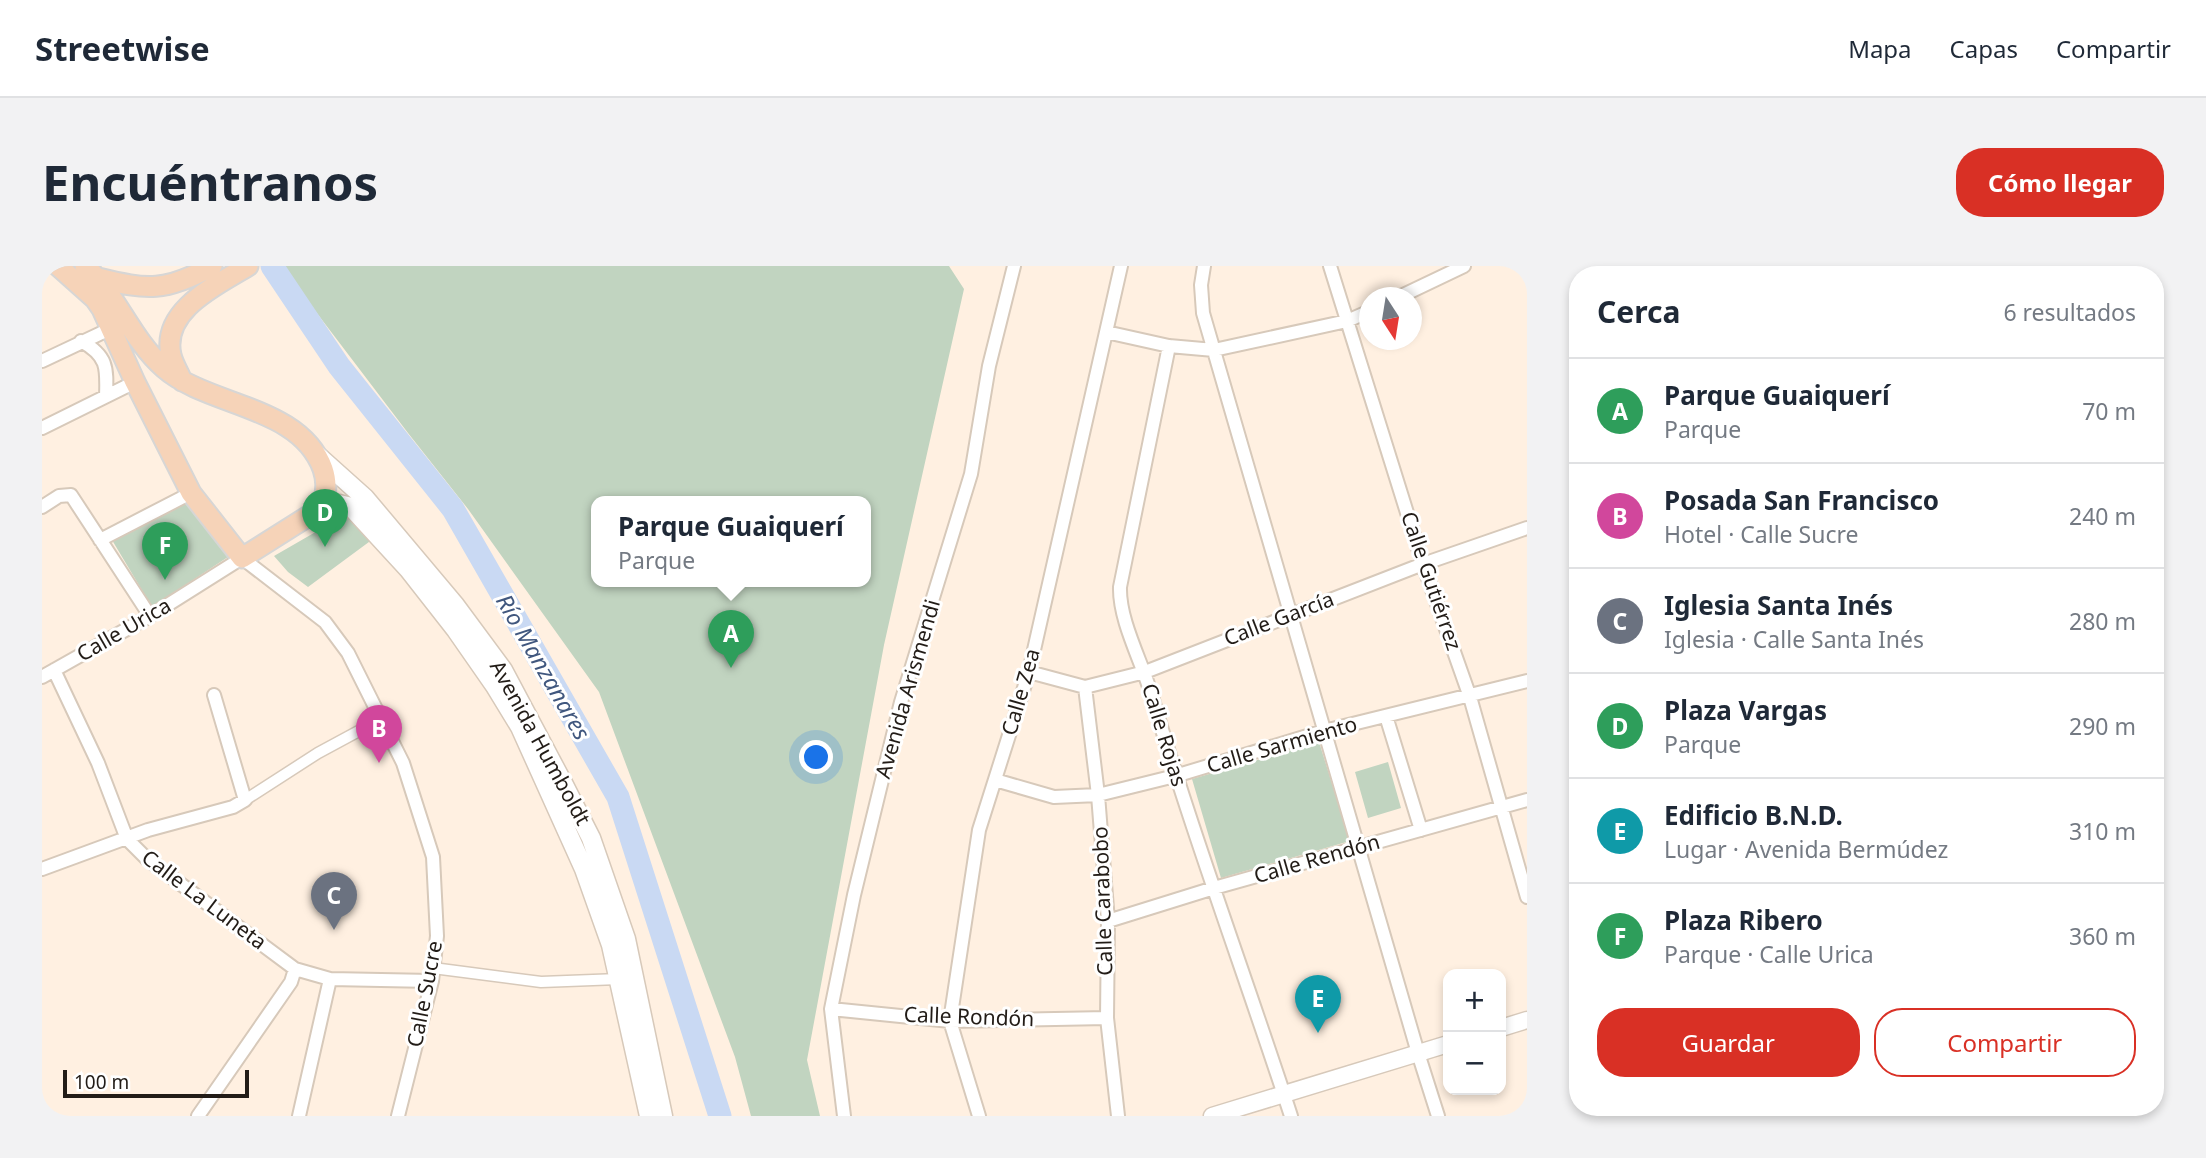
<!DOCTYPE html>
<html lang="es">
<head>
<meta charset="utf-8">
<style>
  :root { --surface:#fff; --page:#f2f2f3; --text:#1f2937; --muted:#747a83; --line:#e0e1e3; --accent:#d93025 }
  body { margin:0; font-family:"Noto Sans",sans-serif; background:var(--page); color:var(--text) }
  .controls { position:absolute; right:21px; bottom:21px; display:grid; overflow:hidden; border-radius:14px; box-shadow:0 4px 10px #0003 }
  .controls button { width:63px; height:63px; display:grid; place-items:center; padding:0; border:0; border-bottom:2px solid var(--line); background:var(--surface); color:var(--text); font:35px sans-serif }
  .compass { position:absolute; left:1317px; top:21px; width:63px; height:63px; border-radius:50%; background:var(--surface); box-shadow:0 4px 10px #0003; rotate:168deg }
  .scale { position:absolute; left:21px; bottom:18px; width:186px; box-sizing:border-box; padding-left:7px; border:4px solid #221c17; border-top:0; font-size:19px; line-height:24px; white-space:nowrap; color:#221c17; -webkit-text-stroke:5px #fff; paint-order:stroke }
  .you { position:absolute; left:775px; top:492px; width:24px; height:24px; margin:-18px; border:5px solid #fff; border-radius:50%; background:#1a73e8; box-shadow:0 0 0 10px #1a73e833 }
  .badge { display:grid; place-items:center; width:46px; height:46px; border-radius:50%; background:var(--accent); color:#fff; font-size:23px; font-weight:700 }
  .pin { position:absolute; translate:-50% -58px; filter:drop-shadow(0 2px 4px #0008) }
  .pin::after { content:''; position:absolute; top:37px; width:24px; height:21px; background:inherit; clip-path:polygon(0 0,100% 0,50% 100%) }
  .popup { position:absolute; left:549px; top:230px; width:280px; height:91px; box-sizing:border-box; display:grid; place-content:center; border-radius:14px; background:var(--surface); filter:drop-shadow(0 2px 5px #0005); font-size:23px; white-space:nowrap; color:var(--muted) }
  .popup b { font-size:26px; color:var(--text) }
  .popup::after { content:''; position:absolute; left:50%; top:100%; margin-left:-14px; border:14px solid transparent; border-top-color:var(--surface) }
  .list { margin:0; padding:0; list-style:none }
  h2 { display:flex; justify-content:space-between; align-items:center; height:91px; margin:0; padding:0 28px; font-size:30px }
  h2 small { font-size:23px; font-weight:400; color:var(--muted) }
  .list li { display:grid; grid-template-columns:46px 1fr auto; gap:21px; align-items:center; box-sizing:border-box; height:105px; padding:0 28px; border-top:2px solid var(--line) }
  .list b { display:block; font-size:26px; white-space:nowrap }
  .list p { margin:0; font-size:23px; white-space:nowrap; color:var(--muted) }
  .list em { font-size:23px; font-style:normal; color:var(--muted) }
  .actions { display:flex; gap:14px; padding:21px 28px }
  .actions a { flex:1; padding:16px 0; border:2px solid var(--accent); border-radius:28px; text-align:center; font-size:24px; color:var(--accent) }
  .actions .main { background:var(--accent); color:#fff }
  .map { position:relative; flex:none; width:1485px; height:850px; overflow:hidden; border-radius:28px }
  header { display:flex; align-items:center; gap:42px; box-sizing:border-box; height:98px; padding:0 35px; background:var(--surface); border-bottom:2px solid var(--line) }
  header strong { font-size:33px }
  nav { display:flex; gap:38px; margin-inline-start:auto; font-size:24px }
  .intro { display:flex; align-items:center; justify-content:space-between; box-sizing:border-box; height:168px; padding:0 42px }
  h1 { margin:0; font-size:49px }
  .button { padding:18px 32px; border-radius:28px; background:var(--accent); color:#fff; font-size:24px; font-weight:700 }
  main { display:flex; gap:42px; padding:0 42px }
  aside { flex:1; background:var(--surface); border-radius:28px; box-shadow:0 4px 10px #0003 }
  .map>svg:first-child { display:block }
  .green { fill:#c1d4c0; fill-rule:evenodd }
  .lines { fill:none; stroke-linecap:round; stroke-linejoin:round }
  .river { stroke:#c9d9f3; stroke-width:23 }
  .pedestrian-casing { stroke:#d7c9ba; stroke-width:13 }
  .minor-casing { stroke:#d7c9ba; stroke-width:16 }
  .tertiary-casing { stroke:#d7c9ba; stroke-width:19 }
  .secondary-casing { stroke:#d7c9ba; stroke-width:21 }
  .primary-casing { stroke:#d7d6d5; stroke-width:23 }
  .pedestrian { stroke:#fff; stroke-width:10 }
  .minor { stroke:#fff; stroke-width:12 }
  .tertiary { stroke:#fff; stroke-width:16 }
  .secondary { stroke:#fff; stroke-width:18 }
  .primary { stroke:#f6d3b8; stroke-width:19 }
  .labels { text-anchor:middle; stroke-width:6; stroke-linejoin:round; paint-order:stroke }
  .street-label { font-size:21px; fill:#221c17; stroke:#fff }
  .water-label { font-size:23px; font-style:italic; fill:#40577e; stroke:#fff }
</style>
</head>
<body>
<header>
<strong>Streetwise</strong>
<nav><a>Mapa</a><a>Capas</a><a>Compartir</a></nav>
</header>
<div class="intro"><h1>Encuéntranos</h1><a class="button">Cómo llegar</a></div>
<main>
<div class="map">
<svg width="1485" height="850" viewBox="0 0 1485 850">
  <rect width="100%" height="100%" fill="#fff0e1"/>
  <!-- green -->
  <path class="green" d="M 239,0 L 907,0 L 922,23 L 842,379 L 765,794 L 778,850 L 709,850 L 693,791 L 557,426 L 426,243 L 366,167 ZM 554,236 L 824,236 L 824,316 L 554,316 Z
    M 150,234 L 192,287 L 110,341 L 70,274 Z
    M 310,245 L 331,273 L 266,321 L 246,306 L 232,290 Z
    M 1277,476 L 1308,575 L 1179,612 L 1150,513 Z
    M 1346,496 L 1359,542 L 1326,552 L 1313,506 Z"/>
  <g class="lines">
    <!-- river -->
    <path class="river" d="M 230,0 L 297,100 L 411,243 L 576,531 L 678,850"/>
    <defs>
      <path id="pedestrian" d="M 203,534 L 276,487 L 339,453
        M 391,702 L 499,716 L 577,713"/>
      <path id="minor" d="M 1162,0 L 1159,19 L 1161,47 L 1376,787 L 1396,850
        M 1288,0 L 1381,298 L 1428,431 L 1485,631
        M 1355,32 L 1422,0
        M 1064,66 L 1127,80 L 1172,84 L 1305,55 L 1328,45
        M 39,75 C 66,90 65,102 64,130
        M 1127,80 L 1078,321 C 1077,354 1099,394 1109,427 C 1151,570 1203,709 1249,850
        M 0,95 L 70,62
        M 0,162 L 93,116
        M 0,241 L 17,230 L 29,229 L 108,350
        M 58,274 L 149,227
        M 12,404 L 56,497 L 85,573 L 105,593 L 253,703 L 288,713 L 390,715
        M 987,406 L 1043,421 L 1103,406 L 1381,298 L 1485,262
        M 0,411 L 108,350 L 200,292 L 283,356 L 306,387 L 361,497 L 391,591 L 395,670 L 390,715 L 356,850
        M 1043,421 L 1056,529 L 1066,655 L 1065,752 L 1076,850
        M 1344,450 L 1379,564
        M 953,514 L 1012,531 L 1056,529 L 1133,510 L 1282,465 L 1485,415
        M 0,603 L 106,564 L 191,541 L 203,534 L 172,429
        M 1066,655 L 1172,622 L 1485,534
        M 789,743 L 908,755 L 1065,752
        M 156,850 L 249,716 L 253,703
        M 257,850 L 288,713
        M 802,850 L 789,743 L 812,629 L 859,436 L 929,208 L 947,100 L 972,0
        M 937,850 L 908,755 L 937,564 L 987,406 L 1079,0"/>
      <path id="tertiary" d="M 1459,762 L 1485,754
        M 1170,850 L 1406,778"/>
      <path id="secondary" d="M 275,189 L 323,232 L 413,339 L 461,404 L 521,517 L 549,572 L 584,673 L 621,850
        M 276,244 L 297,238 L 309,241 L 367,304 L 414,364 L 453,420 L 478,461 L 542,603 L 569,679 L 607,850"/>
      <path id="primary" d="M 16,0 L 53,33 L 60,43 L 93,116 L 149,227 L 200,292 L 276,244 C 285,231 286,218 281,203 C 258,139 166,141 122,102 C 89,73 75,29 43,0
        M 56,12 C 105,24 124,26 170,0
        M 140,115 C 137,107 131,98 129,89 C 119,44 175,19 206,0"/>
    </defs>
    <!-- pedestrian casing -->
    <use href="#pedestrian" class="pedestrian-casing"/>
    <!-- minor casing -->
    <use href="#minor" class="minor-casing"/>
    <!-- tertiary casing -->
    <use href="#tertiary" class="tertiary-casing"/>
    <!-- secondary casing -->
    <use href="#secondary" class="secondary-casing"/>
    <!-- primary casing -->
    <use href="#primary" class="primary-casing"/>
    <!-- pedestrian -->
    <use href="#pedestrian" class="pedestrian"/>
    <!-- minor -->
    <use href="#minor" class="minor"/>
    <!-- tertiary -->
    <use href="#tertiary" class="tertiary"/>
    <!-- secondary -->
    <use href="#secondary" class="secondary"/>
    <!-- primary -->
    <use href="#primary" class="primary"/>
  </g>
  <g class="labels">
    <!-- street labels -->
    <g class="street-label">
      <text transform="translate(1389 315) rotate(71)" y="7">Calle Gutiérrez</text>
      <text transform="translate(1237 353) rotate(-21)" y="7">Calle García</text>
      <text transform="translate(82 364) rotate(-30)" y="7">Calle Urica</text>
      <text transform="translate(866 423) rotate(-74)" y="7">Avenida Arismendi</text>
      <text transform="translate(979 426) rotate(-74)" y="7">Calle Zea</text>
      <text transform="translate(1122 469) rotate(73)" y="7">Calle Rojas</text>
      <text transform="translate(498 477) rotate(61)" y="7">Avenida Humboldt</text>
      <text transform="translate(1240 479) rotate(-16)" y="7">Calle Sarmiento</text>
      <text transform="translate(1275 593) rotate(-16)" y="7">Calle Rendón</text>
      <text transform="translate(162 634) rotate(37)" y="7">Calle La Luneta</text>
      <text transform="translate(1061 635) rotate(-92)" y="7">Calle Carabobo</text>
      <text transform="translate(383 728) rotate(-79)" y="7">Calle Sucre</text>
      <text transform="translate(927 751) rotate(2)" y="7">Calle Rondón</text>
    </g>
    <!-- water labels -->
    <g class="water-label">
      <text transform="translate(501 401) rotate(60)" y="8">Río Manzanares</text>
    </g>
  </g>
</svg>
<div class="controls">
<button>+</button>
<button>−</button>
</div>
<svg class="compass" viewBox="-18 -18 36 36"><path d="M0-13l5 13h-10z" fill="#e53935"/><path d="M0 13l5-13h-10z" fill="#747a83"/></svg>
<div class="scale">100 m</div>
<div class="you"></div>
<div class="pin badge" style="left:689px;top:402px;background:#2e9e5b">A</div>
<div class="popup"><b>Parque Guaiquerí</b>Parque</div>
<div class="pin badge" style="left:337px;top:497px;background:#d1479c">B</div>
<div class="pin badge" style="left:292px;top:664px;background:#6b7280">C</div>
<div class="pin badge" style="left:283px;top:281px;background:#2e9e5b">D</div>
<div class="pin badge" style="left:1276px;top:767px;background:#0f9aa8">E</div>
<div class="pin badge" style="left:123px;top:314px;background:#2e9e5b">F</div>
</div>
<aside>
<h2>Cerca<small>6 resultados</small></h2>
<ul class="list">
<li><span class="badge" style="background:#2e9e5b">A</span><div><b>Parque Guaiquerí</b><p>Parque</p></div><em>70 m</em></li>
<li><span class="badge" style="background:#d1479c">B</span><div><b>Posada San Francisco</b><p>Hotel · Calle Sucre</p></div><em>240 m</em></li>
<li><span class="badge" style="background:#6b7280">C</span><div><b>Iglesia Santa Inés</b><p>Iglesia · Calle Santa Inés</p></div><em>280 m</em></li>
<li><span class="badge" style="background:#2e9e5b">D</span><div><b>Plaza Vargas</b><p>Parque</p></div><em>290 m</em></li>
<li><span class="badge" style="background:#0f9aa8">E</span><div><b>Edificio B.N.D.</b><p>Lugar · Avenida Bermúdez</p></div><em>310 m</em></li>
<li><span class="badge" style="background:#2e9e5b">F</span><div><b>Plaza Ribero</b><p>Parque · Calle Urica</p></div><em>360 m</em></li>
</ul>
<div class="actions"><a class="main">Guardar</a><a>Compartir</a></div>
</aside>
</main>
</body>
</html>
